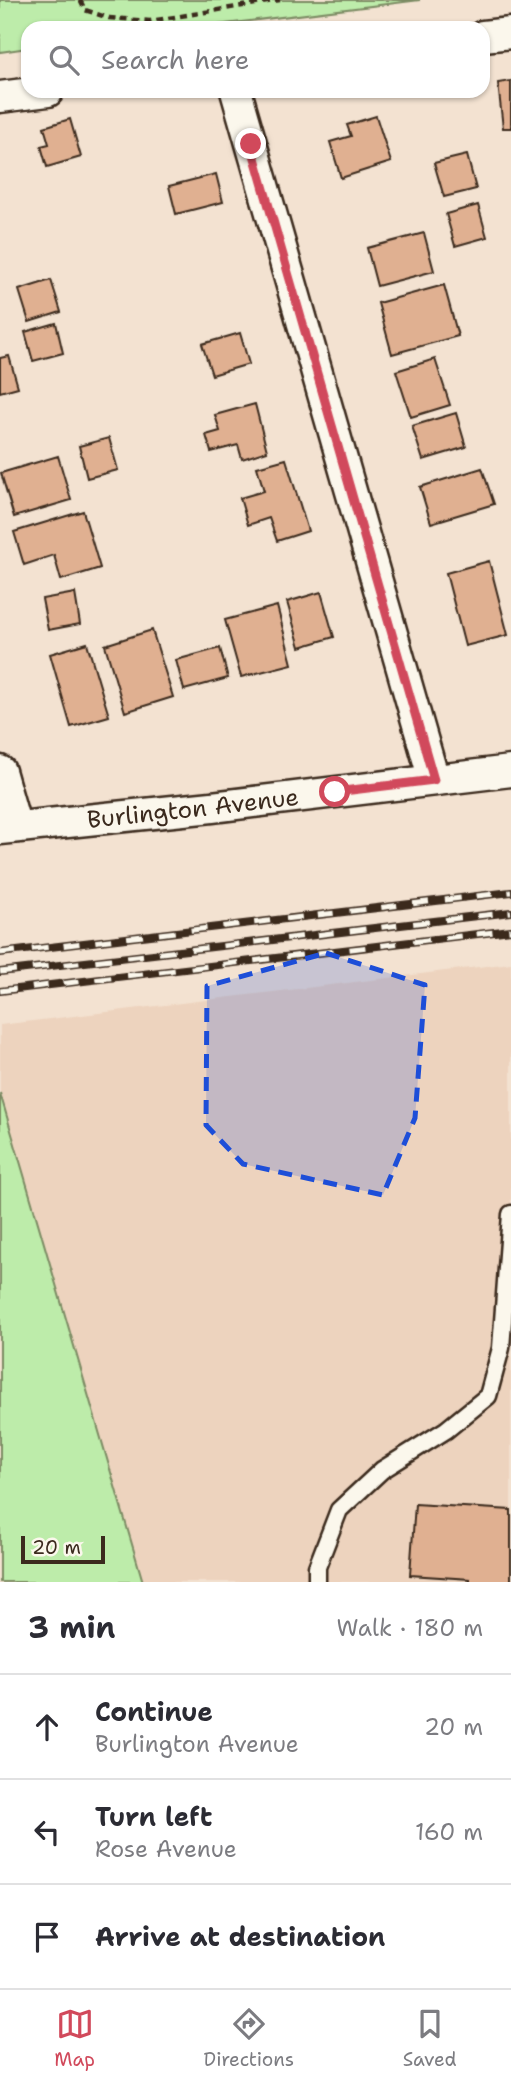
<!DOCTYPE html>
<html lang="en">
<head>
<meta charset="utf-8">
<style>
  :root { --surface:#fff; --page:#f7f7f7; --text:#2b2b33; --muted:#7c7c81; --line:#e1e1e2; --accent:#d1495b }
  body { margin:0; font-family:"Shantell Sans",sans-serif; background:var(--page); color:var(--text) }
  .scale { position:absolute; left:21px; bottom:18px; width:84px; box-sizing:border-box; padding-left:7px; border:4px solid #3b2a1e; border-top:0; font-size:19px; line-height:24px; white-space:nowrap; color:#3b2a1e; -webkit-text-stroke:5px #fbf7ec; paint-order:stroke }
  .stop { position:absolute; width:21px; height:21px; margin:-16px; border:5px solid #d1495b; border-radius:50%; background:#fff }
  .stop.end { background:#d1495b; border-color:#fff; box-shadow:0 2px 7px #0008 }
  .list { margin:0; padding:0; list-style:none }
  h2 { display:flex; justify-content:space-between; align-items:center; height:91px; margin:0; padding:0 28px; font-size:30px }
  h2 small { font-size:23px; font-weight:400; color:var(--muted) }
  .list li { display:grid; grid-template-columns:46px 1fr auto; gap:21px; align-items:center; box-sizing:border-box; height:105px; padding:0 28px; border-top:2px solid var(--line) }
  .list b { display:block; font-size:26px; white-space:nowrap }
  .list p { margin:0; font-size:23px; white-space:nowrap; color:var(--muted) }
  .list em { font-size:23px; font-style:normal; color:var(--muted) }
  .icon { flex:none; width:38px; height:38px; fill:none; stroke:currentColor; stroke-width:2; stroke-linecap:round; stroke-linejoin:round }
  .map { position:relative; flex:none; width:511px; height:1582px; overflow:hidden }
  .search { position:absolute; background:var(--surface); box-shadow:0 2px 5px #0004; left:21px; right:21px; top:21px; height:77px; display:flex; align-items:center; gap:18px; box-sizing:border-box; padding:0 24px; border-radius:21px; color:var(--muted); font-size:26px }
  .sheet { height:406px; background:var(--surface) }
  nav { display:flex; justify-content:space-around; align-items:center; box-sizing:border-box; height:98px; border-top:2px solid var(--line); background:var(--surface); font-size:19px; color:var(--muted) }
  nav a { display:grid; justify-items:center; gap:4px }
  nav .on { color:var(--accent) }
  .map>svg:first-child { display:block }
  .built { fill:#edd3be }
  .green { fill:#bdecaa; stroke:#7c8b64; stroke-width:2 }
  .building { fill:#e0b091; stroke:#3b2a1e; stroke-width:2 }
  .lines { fill:none; stroke-linecap:round; stroke-linejoin:round }
  .service-casing { stroke:#3b2a1e; stroke-width:21 }
  .minor-casing { stroke:#3b2a1e; stroke-width:35 }
  .path { stroke:#3b2a1e; stroke-width:4.5; stroke-dasharray:7 5; stroke-linecap:butt }
  .service { stroke:#fbf7ec; stroke-width:16 }
  .minor { stroke:#fbf7ec; stroke-width:30 }
  .rail-casing { stroke:#3b2a1e; stroke-width:8 }
  .rail { stroke:#fbf7ec; stroke-width:5; stroke-dasharray:16; stroke-linecap:butt }
  .route { stroke:#d1495b; stroke-width:9 }
  .marked { fill:#1d4ed8; fill-opacity:0.2; stroke:#1d4ed8; stroke-width:5; stroke-dasharray:14 9; stroke-linejoin:round }
  .labels { text-anchor:middle; stroke-width:6; stroke-linejoin:round; paint-order:stroke }
  .street-label { font-size:24px; fill:#3b2a1e; stroke:#fbf7ec }
</style>
</head>
<body>
<div class="map">
<svg width="511" height="1582" viewBox="0 0 511 1582">
  <rect width="100%" height="100%" fill="#f3e2d1"/>
  <filter id="ink" filterUnits="userSpaceOnUse"><feTurbulence type="fractalNoise" baseFrequency=".0143" numOctaves="2"/><feDisplacementMap in="SourceGraphic" scale="14" xChannelSelector="R" yChannelSelector="G"/><feConvolveMatrix kernelMatrix="1 2 1 2 8 2 1 2 1" color-interpolation-filters="sRGB"/></filter>
  <g filter="url(#ink)">
    <!-- built -->
    <path class="built" d="M 511,963 L 511,1582 L 143,1582 L 0,1093 L 0,1025 Z"/>
    <!-- green -->
    <path class="green" d="M 0,0 L 420,0 L 192,28 L 28,28 L 28,48 L 0,52 Z
      M 0,1093 L 143,1582 L 0,1582 Z"/>
    <!-- building -->
    <path class="building" d="M 511,81 L 511,128 L 503,128 L 498,83 Z
      M 376,116 L 391,162 L 341,178 L 330,142 L 351,136 L 347,125 Z
      M 70,119 L 81,157 L 47,167 L 41,146 L 49,144 L 44,127 Z
      M 467,155 L 476,189 L 444,197 L 434,163 Z
      M 216,174 L 223,202 L 176,214 L 169,186 Z
      M 478,205 L 487,237 L 455,246 L 446,214 Z
      M 424,233 L 434,271 L 377,286 L 367,248 Z
      M 51,280 L 61,312 L 29,322 L 19,290 Z
      M 444,285 L 458,336 L 392,354 L 378,303 Z
      M 56,323 L 63,353 L 33,361 L 25,332 Z
      M 240,333 L 249,364 L 212,375 L 202,344 Z
      M 9,356 L 18,387 L 0,392 L 0,358 Z
      M 435,359 L 450,405 L 411,417 L 396,371 Z
      M 255,404 L 267,451 L 242,459 L 238,445 L 211,452 L 206,435 L 220,431 L 215,415 Z
      M 456,413 L 466,447 L 423,460 L 412,426 Z
      M 109,438 L 118,470 L 87,478 L 79,446 Z
      M 58,456 L 71,500 L 14,517 L 1,473 Z
      M 286,459 L 308,531 L 277,541 L 269,518 L 248,525 L 240,498 L 264,491 L 257,467 Z
      M 482,468 L 494,504 L 431,523 L 420,487 Z
      M 83,511 L 100,568 L 61,580 L 54,555 L 24,565 L 14,532 Z
      M 489,561 L 508,635 L 465,646 L 446,573 Z
      M 321,592 L 334,637 L 300,647 L 287,602 Z
      M 75,593 L 80,624 L 48,630 L 42,599 Z
      M 277,606 L 292,664 L 241,677 L 225,620 Z
      M 152,630 L 173,697 L 125,712 L 105,645 Z
      M 87,643 L 109,716 L 71,727 L 50,654 Z
      M 220,648 L 228,678 L 184,690 L 176,660 Z
      M 415,1504 L 511,1510 L 511,1582 L 470,1582 L 470,1579 L 410,1575 Z"/>
    <g class="lines">
      <defs>
        <path id="service" d="M 317,1582 L 317,1567 L 339,1510 L 382,1470 L 446,1430 L 488,1396 L 501,1348 L 511,1214"/>
        <g id="minor">
          <path d="M 483,36 L 511,33"/>
          <path d="M 236,91 L 434,780"/>
          <path d="M 0,97 L 48,91"/>
          <path d="M 0,771 L 16,827"/>
          <path id="s1" d="M 0,829 L 212,807 L 511,771"/>
        </g>
      </defs>
      <!-- service casing -->
      <use href="#service" class="service-casing"/>
      <!-- minor casing -->
      <use href="#minor" class="minor-casing"/>
      <!-- path -->
      <path class="path" d="M 80,0 L 85,10 L 109,18 L 150,21 L 280,0"/>
      <!-- service -->
      <use href="#service" class="service"/>
      <!-- minor -->
      <use href="#minor" class="minor"/>
      <defs>
        <path id="rail" d="M 0,953 L 511,892
          M 0,972 L 511,912
          M 0,991 L 511,930"/>
      </defs>
      <!-- rail casing -->
      <use href="#rail" class="rail-casing"/>
      <!-- rail -->
      <use href="#rail" class="rail"/>
    </g>
  </g>
  <g class="lines" filter="url(#ink)">
    <!-- route -->
    <path class="route" d="M 251,144 L 434,780 L 335,792"/>
  </g>
  <!-- marked area -->
  <path class="marked" d="M 326,953 L 425,985 L 415,1118 L 383,1195 L 243,1164 L 206,1125 L 207,986 Z"/>
  <g class="labels">
    <!-- street labels -->
    <g class="street-label">
      <text dy="8" stroke="none"><textPath href="#s1" startOffset="194">Burlington Avenue</textPath></text>
    </g>
  </g>
</svg>
<div class="scale">20 m</div>
<div class="stop" style="left:335px;top:792px"></div>
<div class="stop end" style="left:251px;top:144px"></div>
<div class="search"><svg class="icon" aria-label="search" viewBox="0 0 24 24"><circle cx="10" cy="10" r="6"/><path d="M15 15l6 6"/></svg>Search here</div>
</div>
<section class="sheet">
<h2>3 min<small>Walk · 180 m</small></h2>
<ul class="list">
<li><svg class="icon" aria-label="ahead" viewBox="0 0 24 24"><path d="M12 20V5M6 11l6-6 6 6"/></svg><div><b>Continue</b><p>Burlington Avenue</p></div><em>20 m</em></li>
<li><svg class="icon" aria-label="left" viewBox="0 0 24 24"><path d="M17 20v-9H6M10 6l-5 5 5 5"/></svg><div><b>Turn left</b><p>Rose Avenue</p></div><em>160 m</em></li>
<li><svg class="icon" aria-label="arrive" viewBox="0 0 24 24"><path d="M6 21V4h12l-3 4 3 4H6"/></svg><div><b>Arrive at destination</b></div></li>
</ul>
</section>
<nav>
<a class="on"><svg class="icon" aria-label="map" viewBox="0 0 24 24"><path d="M3 6l6-2 6 2 6-2v14l-6 2-6-2-6 2zM9 4v14M15 6v14"/></svg>Map</a>
<a><svg class="icon" aria-label="directions" viewBox="0 0 24 24"><path d="M12 3l9 9-9 9-9-9zM9 14v-3h6M13 9l2 2-2 2"/></svg>Directions</a>
<a><svg class="icon" aria-label="saved" viewBox="0 0 24 24"><path d="M7 4h10v16l-5-4-5 4z"/></svg>Saved</a>
</nav>
</body>
</html>
